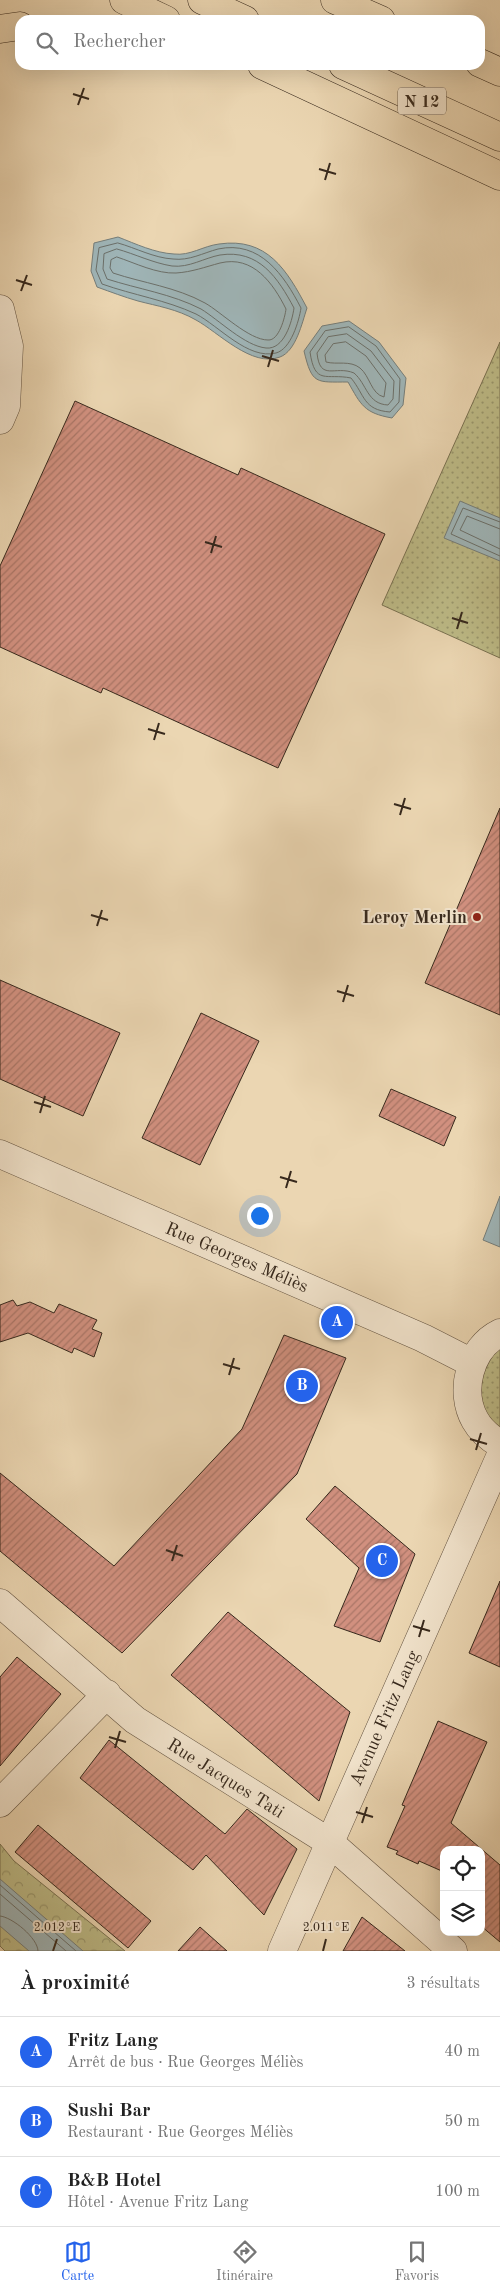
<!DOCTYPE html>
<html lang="fr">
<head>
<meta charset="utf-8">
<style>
  :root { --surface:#fff; --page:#f2f2f2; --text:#222; --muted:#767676; --line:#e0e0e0; --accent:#2563eb }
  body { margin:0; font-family:"Old Standard TT",serif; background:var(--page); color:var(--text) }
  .controls { position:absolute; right:15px; bottom:15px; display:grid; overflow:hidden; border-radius:10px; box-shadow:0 5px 20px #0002 }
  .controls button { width:45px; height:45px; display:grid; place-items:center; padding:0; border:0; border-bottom:1px solid var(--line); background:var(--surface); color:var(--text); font:25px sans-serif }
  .you { position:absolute; left:259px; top:1215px; width:18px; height:18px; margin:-12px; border:4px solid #fff; border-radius:50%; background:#1a73e8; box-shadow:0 0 0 8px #1a73e833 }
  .badge { display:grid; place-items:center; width:32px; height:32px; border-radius:50%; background:var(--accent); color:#fff; font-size:16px; font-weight:700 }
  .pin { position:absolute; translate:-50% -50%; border:2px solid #fff; box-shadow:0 1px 5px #0006 }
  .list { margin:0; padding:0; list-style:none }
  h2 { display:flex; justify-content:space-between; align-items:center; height:65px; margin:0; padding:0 20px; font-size:21px }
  h2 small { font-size:16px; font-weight:400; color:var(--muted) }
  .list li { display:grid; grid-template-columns:32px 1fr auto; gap:15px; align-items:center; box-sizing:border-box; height:70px; padding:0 20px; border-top:1px solid var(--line) }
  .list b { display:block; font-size:19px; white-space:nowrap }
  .list p { margin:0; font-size:16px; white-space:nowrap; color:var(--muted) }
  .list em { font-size:16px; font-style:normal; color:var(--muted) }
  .icon { flex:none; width:28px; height:28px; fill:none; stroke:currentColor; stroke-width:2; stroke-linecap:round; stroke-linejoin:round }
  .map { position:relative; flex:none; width:500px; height:1951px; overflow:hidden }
  .search { position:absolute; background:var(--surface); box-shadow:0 5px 20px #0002; left:15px; right:15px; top:15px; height:55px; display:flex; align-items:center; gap:12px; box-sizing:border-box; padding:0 18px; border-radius:15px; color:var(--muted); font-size:19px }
  .sheet { height:275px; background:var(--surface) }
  nav { display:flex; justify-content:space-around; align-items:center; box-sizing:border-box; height:70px; border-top:1px solid var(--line); background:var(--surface); font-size:14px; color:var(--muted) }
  nav a { display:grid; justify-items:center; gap:2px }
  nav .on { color:var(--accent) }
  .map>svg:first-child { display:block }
  .grass { fill:url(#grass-dots); stroke:#7a7252 }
  .park { fill:url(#park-crowns); stroke:#7a7252 }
  .water { fill:#9fb6b9; stroke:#757e7b }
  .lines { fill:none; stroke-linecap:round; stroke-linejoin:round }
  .shore { stroke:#6b706b; stroke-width:1 }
  .building { fill:url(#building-hatch); stroke:#37291d }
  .minor-casing { stroke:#645442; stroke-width:29 }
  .highway-casing { stroke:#37291d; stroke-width:29 }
  .minor { stroke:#f2e4cd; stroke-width:28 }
  .highway { stroke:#ebd6b2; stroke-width:28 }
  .ticks { fill:none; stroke:#37291d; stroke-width:2 }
  .poi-dot { fill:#8f2418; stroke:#f2e4cd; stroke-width:2 }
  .labels { text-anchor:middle; stroke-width:4; stroke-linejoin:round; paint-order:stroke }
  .shield { fill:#f2e4cd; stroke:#6f6152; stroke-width:1 }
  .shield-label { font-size:16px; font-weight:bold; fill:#37291d }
  .poi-label { font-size:18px; font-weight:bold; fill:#37291d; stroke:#f2e4cd; text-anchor:end }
  .street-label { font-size:18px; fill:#37291d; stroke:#f2e4cd }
  .ticks-label { font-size:12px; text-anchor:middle; fill:#37291d; stroke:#f2e4cd; stroke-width:4; stroke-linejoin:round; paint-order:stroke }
</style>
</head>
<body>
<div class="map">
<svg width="500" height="1951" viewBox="0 0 500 1951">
  <defs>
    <pattern id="grass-dots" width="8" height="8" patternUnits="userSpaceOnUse" patternTransform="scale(1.25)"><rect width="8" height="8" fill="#bebc88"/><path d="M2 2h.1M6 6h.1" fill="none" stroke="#9b996f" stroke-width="1.8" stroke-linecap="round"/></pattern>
    <pattern id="park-crowns" width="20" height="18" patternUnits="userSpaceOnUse" patternTransform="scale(1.25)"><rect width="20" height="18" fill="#bebc88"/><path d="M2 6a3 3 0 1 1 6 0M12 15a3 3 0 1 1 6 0" fill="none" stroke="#9b996f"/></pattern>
    <pattern id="building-hatch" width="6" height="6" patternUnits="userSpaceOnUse" patternTransform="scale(1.25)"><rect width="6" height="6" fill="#d1907f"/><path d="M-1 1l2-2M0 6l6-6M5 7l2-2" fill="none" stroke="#aa7667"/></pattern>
  </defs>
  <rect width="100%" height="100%" fill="#ebd6b2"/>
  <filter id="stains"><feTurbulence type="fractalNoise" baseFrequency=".004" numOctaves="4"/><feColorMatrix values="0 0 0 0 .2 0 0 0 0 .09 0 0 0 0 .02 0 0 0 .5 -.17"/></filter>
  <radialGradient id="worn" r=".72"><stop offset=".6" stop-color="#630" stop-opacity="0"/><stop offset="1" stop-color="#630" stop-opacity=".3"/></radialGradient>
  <!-- grass -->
  <path class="grass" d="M 500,342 L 500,658 L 382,605 Z
    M 500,1348 L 500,1429 C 473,1408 477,1370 500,1348 Z"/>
  <!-- park -->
  <path class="park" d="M 0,1844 L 14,1861 L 125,1951 L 5,1951 L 0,1946 Z"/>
  <!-- water -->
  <path class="water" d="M 118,237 C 136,244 155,253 174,254 C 190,256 203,246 219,244 C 267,237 287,270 307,308 C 302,323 296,351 280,357 C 252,368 218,332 196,320 C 177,309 157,306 138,301 C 124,297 111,292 97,287 L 91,271 L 94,243 Z
    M 349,321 L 379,342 L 406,378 L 403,405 L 392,418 C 364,413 361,405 348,382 C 316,382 312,385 304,351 L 322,326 Z
    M 460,501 L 500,518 L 500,561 L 444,538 Z
    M 500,1196 L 500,1247 L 483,1240 Z
    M 0,1879 L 83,1951 L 29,1951 L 0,1926 Z"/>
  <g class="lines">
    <!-- shore -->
    <path class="shore" d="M 118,243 C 136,248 154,258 173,259 C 189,261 203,253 218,249 C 260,240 284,275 301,308 C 299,321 291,349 276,353 C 248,360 219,326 196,314 C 166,300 133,295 102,284 L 96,270 L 99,248 Z
      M 117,249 C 135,254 153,263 172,266 C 189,268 204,258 220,255 C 259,249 278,278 294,308 C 292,322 284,350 266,348 C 245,346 219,320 201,309 C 172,294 138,289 107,279 L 103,269 L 104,254 Z
      M 117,257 C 135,263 157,274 176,273 C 192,272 205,267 220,263 C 253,255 273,283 286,309 C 285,317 279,341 268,340 C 249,340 221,312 205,303 C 176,287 143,283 113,273 L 110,268 L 111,260 Z
      M 349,327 L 376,346 L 400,379 L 399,402 L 390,412 C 363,410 365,395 351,378 C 326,373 315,386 310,352 L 325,331 Z
      M 347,334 L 371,351 L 394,381 L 393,399 L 388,405 C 367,404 367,384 354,373 C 335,365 320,382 317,353 L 328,337 Z
      M 346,342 L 366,356 L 386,383 L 384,397 C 371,394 370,376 360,368 C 350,360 337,365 326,362 L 325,355 L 333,344 Z
      M 500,522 L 463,508 L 451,534 L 500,556
      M 500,529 L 467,516 L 460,530 L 500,549
      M 0,1885 L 76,1951
      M 0,1894 L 66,1951
      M 0,1916 C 12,1917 38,1938 38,1951"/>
  </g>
  <!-- building -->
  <path class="building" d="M 75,401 L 238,475 L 241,468 L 385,534 L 278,768 L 103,688 L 101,693 L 0,647 L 0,566 Z
    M 500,808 L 500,1015 L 425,983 Z
    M 0,980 L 120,1033 L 83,1116 L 0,1079 Z
    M 201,1013 L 259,1041 L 200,1165 L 142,1138 Z
    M 391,1089 L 456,1117 L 444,1146 L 379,1116 Z
    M 13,1300 L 17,1306 L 30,1302 L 54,1313 L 59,1304 L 97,1320 L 92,1329 L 102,1333 L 94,1357 L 74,1348 L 72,1353 L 28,1333 L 0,1342 L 0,1305 Z
    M 284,1335 L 346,1358 L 297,1474 L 122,1653 L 0,1551 L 0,1473 L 114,1566 L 242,1429 Z
    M 335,1486 L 415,1554 L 380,1642 L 334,1626 L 359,1568 L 306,1519 Z
    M 500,1581 L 500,1667 L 469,1653 Z
    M 228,1612 L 350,1712 L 319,1801 L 171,1675 Z
    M 17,1657 L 61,1694 L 0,1766 L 0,1677 Z
    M 438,1721 L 487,1742 L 451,1823 L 500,1865 L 500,1942 L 481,1926 L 481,1850 L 444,1850 L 444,1872 L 419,1861 L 418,1864 L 396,1854 L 398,1851 L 387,1847 L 405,1806 L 402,1805 Z
    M 109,1740 L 225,1834 L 247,1809 L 297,1849 L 264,1915 L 206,1855 L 193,1870 L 80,1778 Z
    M 38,1825 L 151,1921 L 128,1948 L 15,1852 Z
    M 362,1917 L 405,1951 L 343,1951 Z
    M 200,1927 L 227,1951 L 178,1951 Z"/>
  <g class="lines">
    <defs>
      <path id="minor" d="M 0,309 L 9,346 L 6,406 L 0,420
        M 0,1154 L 423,1338 L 472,1363
        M 500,1333 C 469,1348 459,1392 475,1420 C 481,1431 490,1438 500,1444
        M 0,1603 L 135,1720 L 329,1842 L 453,1951
        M 0,1803 L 107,1694
        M 282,1951 L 500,1457"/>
      <path id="highway" d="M 124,0 L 166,20
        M 202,0 L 245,20
        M 335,0 L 381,20
        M 0,29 L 20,26
        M 480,63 L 500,72
        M 262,65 L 500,176
        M 343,65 L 500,137"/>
    </defs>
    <!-- minor casing -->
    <use href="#minor" class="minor-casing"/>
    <!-- highway casing -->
    <use href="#highway" class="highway-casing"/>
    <!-- minor -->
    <use href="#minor" class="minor"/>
    <!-- highway -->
    <use href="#highway" class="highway"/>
  </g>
  <!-- ticks -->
  <path class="ticks" d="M 73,94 L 89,99M 78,105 L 84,88M 319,169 L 336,174M 325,180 L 330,163M 16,280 L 32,285M 21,291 L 27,275M 262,356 L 279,361M 268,367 L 273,350M 205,542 L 222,547M 211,553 L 216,536M 452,618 L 468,623M 457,629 L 462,612M 148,729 L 165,734M 154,740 L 159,723M 394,804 L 411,809M 400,815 L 405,798M 91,915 L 108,920M 97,926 L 102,910M 337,991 L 354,996M 343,1002 L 348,985M 34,1102 L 51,1107M 40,1113 L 45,1096M 280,1177 L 297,1182M 286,1188 L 291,1171M 223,1364 L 240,1369M 229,1375 L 234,1358M 470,1439 L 487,1444M 476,1450 L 481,1433M 166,1550 L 183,1556M 172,1561 L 177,1545M 413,1626 L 430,1631M 419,1637 L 424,1620M 109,1737 L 126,1742M 115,1748 L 120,1731M 356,1812 L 373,1817M 362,1823 L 367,1807M 53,1951 L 57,1939M 323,1951 L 326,1939"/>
  <!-- markers -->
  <circle class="poi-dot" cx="477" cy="917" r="5"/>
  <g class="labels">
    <!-- shield labels -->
    <rect class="shield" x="398" y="87.5" width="48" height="27" rx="4"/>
    <g class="shield-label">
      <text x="422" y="107">N 12</text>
    </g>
    <!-- poi labels -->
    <g class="poi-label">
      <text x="467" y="923">Leroy Merlin</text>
    </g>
    <!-- street labels -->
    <g class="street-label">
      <text transform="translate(237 1257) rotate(23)" y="6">Rue Georges Méliès</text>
      <text transform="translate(384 1718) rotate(-66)" y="6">Avenue Fritz Lang</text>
      <text transform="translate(226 1778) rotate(32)" y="6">Rue Jacques Tati</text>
    </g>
  </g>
  <g class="ticks-label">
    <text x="57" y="1931">2.012°E</text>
    <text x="326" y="1931">2.011°E</text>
  </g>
  <rect width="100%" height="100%" filter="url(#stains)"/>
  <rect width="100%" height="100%" fill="url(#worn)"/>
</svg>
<div class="controls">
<button><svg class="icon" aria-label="locate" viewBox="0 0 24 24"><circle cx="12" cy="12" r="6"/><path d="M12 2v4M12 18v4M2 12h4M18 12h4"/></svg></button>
<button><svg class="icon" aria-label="layers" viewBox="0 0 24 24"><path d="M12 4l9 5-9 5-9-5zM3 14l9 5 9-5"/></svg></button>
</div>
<div class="you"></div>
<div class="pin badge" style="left:337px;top:1322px">A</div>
<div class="pin badge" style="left:302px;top:1386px">B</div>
<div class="pin badge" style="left:382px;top:1561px">C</div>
<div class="search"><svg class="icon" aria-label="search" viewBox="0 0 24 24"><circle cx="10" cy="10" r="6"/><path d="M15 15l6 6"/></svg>Rechercher</div>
</div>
<section class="sheet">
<h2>À proximité<small>3 résultats</small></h2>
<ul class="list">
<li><span class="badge">A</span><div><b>Fritz Lang</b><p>Arrêt de bus · Rue Georges Méliès</p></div><em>40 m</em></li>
<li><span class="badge">B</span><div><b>Sushi Bar</b><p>Restaurant · Rue Georges Méliès</p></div><em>50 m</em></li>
<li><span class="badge">C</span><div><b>B&amp;B Hotel</b><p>Hôtel · Avenue Fritz Lang</p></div><em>100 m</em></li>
</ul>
</section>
<nav>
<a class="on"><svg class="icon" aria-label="map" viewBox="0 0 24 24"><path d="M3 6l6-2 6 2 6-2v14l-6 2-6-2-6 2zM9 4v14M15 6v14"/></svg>Carte</a>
<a><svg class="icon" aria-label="directions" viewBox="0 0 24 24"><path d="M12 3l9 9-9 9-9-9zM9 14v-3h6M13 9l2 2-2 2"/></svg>Itinéraire</a>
<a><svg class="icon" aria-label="saved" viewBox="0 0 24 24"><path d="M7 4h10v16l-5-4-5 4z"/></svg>Favoris</a>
</nav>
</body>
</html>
